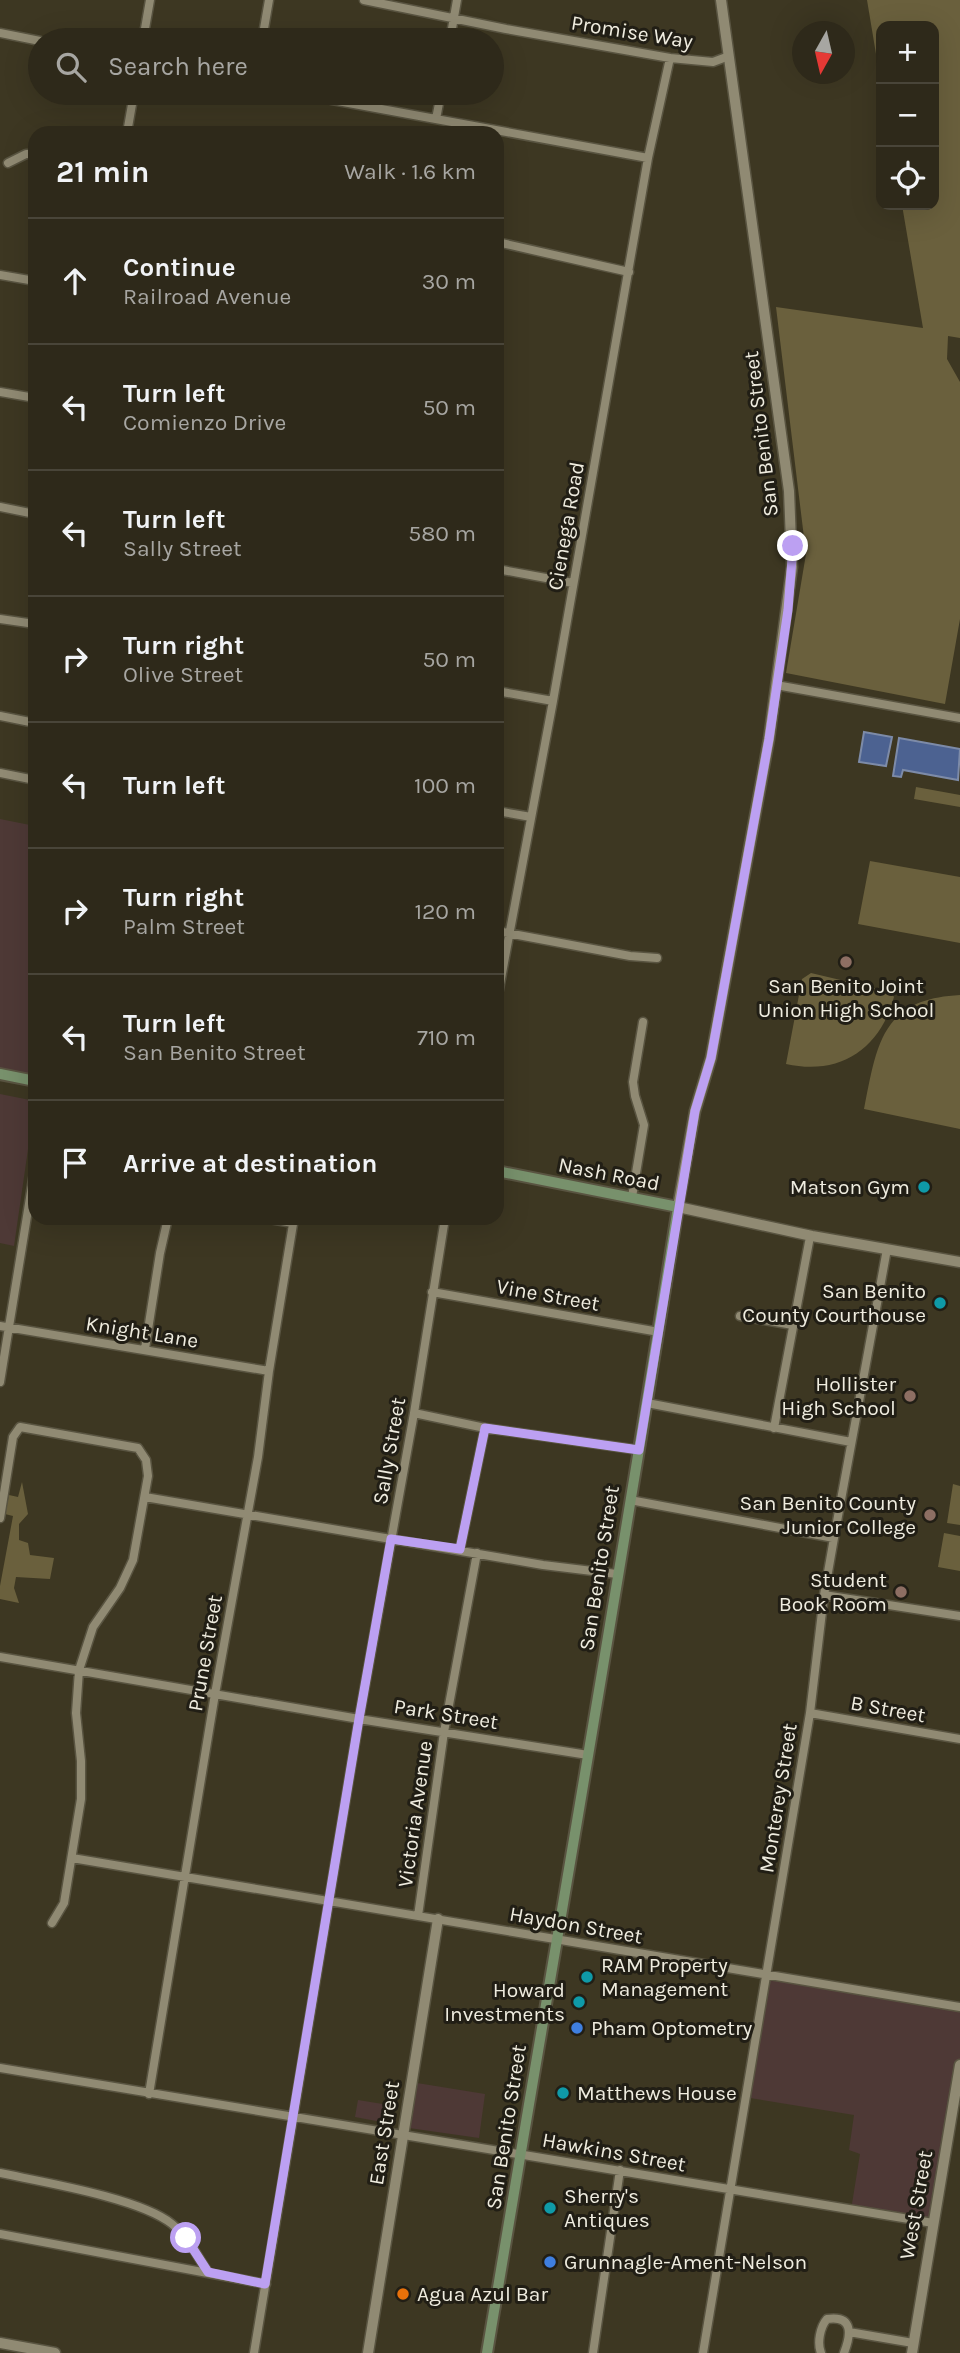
<!DOCTYPE html>
<html lang="en">
<head>
<meta charset="utf-8">
<style>
  :root { --surface:#2e291a; --page:#3a3527; --text:#f1f3f6; --muted:#a7a6a2; --line:#494539 }
  body { margin:0; font-family:Karla,sans-serif; background:var(--page); color:var(--text) }
  .controls { position:absolute; right:21px; top:21px; display:grid; overflow:hidden; border-radius:14px; box-shadow:0 7px 28px #0002 }
  .controls button { width:63px; height:63px; display:grid; place-items:center; padding:0; border:0; border-bottom:2px solid var(--line); background:var(--surface); color:var(--text); font:35px sans-serif }
  .compass { position:absolute; left:792px; top:21px; width:63px; height:63px; border-radius:50%; background:var(--surface); box-shadow:0 7px 28px #0002; rotate:188deg }
  .stop { position:absolute; width:21px; height:21px; margin:-16px; border:5px solid #bca0f2; border-radius:50%; background:#fff }
  .stop.end { background:#bca0f2; border-color:#fff; box-shadow:0 2px 7px #0008 }
  .list { margin:0; padding:0; list-style:none }
  h2 { display:flex; justify-content:space-between; align-items:center; height:91px; margin:0; padding:0 28px; font-size:30px }
  h2 small { font-size:23px; font-weight:400; color:var(--muted) }
  .list li { display:grid; grid-template-columns:46px 1fr auto; gap:21px; align-items:center; box-sizing:border-box; height:126px; padding:0 28px; border-top:2px solid var(--line) }
  .list b { display:block; font-size:26px; white-space:nowrap }
  .list p { margin:0; font-size:23px; white-space:nowrap; color:var(--muted) }
  .list em { font-size:23px; font-style:normal; color:var(--muted) }
  .icon { flex:none; width:38px; height:38px; fill:none; stroke:currentColor; stroke-width:2; stroke-linecap:round; stroke-linejoin:round }
  .map { position:relative; flex:none; width:960px; height:2353px; overflow:hidden }
  .search { position:absolute; background:var(--surface); box-shadow:0 7px 28px #0002; left:28px; top:28px; width:476px; height:77px; display:flex; align-items:center; gap:18px; box-sizing:border-box; padding:0 24px; border-radius:38px; color:var(--muted); font-size:26px }
  .panel { position:absolute; background:var(--surface); box-shadow:0 7px 28px #0002; left:28px; top:126px; width:476px; height:1099px; border-radius:21px }
  .map>svg:first-child { display:block }
  .commercial { fill:#4e3936 }
  .green { fill:#6a603d }
  .water { fill:#4c6291; stroke:#7d8ba8; stroke-width:2 }
  .lines { fill:none; stroke-linecap:round; stroke-linejoin:round }
  .minor-casing { stroke:#595441; stroke-width:11 }
  .tertiary-casing { stroke:#595441; stroke-width:13 }
  .secondary-casing { stroke:#595441; stroke-width:14 }
  .minor { stroke:#908a73; stroke-width:8 }
  .tertiary { stroke:#908a73; stroke-width:10 }
  .secondary { stroke:#78916c; stroke-width:10 }
  .route { stroke:#bca0f2; stroke-width:9 }
  .education-dot { fill:#8d6e63; stroke:#211e15; stroke-width:2.5 }
  .culture-dot { fill:#0f9aa8; stroke:#211e15; stroke-width:2.5 }
  .shop-dot { fill:#3f7fe0; stroke:#211e15; stroke-width:2.5 }
  .food-dot { fill:#e8710a; stroke:#211e15; stroke-width:2.5 }
  .labels { text-anchor:middle; stroke-width:6; stroke-linejoin:round; paint-order:stroke }
  .street-label { font-size:21px; fill:#efecdf; stroke:#211e15 }
  .poi-label { font-size:21px; fill:#efecdf; stroke:#211e15; text-anchor:end }
</style>
</head>
<body>
<div class="map">
<svg width="960" height="2353" viewBox="0 0 960 2353">
  <rect width="100%" height="100%" fill="#3d3722"/>
  <!-- commercial -->
  <path class="commercial" d="M 0,819 L 35,826 L 35,957 L 28,998 L 35,1000 L 35,1078 L 0,1071 Z
    M 0,1094 L 35,1101 L 14,1246 L 0,1243 Z
    M 767,1975 L 960,2007 L 960,2065 L 933,2223 L 851,2210 L 860,2154 L 849,2150 L 854,2115 L 744,2097 Z
    M 417,2083 L 485,2094 L 479,2138 L 409,2128 Z
    M 358,2100 L 395,2106 L 392,2124 L 355,2117 Z"/>
  <!-- green -->
  <path class="green" d="M 867,0 L 960,0 L 960,338 L 948,336 L 947,359 L 960,382 L 960,619 L 945,704 L 786,673 L 806,554 L 776,307 L 923,328 L 902,205 L 934,205 L 934,26 L 881,26 L 881,84 Z
    M 916,787 L 960,795 L 960,807 L 914,799 Z
    M 870,861 L 960,877 L 960,943 L 858,924 Z
    M 811,973 L 891,992 L 894,997 C 880,1049 840,1076 786,1064 L 802,979 Z
    M 960,995 L 960,1129 L 864,1109 C 877,1043 882,999 960,995 Z
    M 22,1482 L 28,1514 L 19,1524 L 19,1540 L 28,1543 L 30,1555 L 54,1558 L 50,1579 L 16,1577 L 14,1588 L 19,1603 L 0,1599 L 0,1586 L 13,1516 L 5,1514 L 9,1495 L 18,1497 Z
    M 953,1484 L 960,1486 L 960,1525 L 947,1523 Z
    M 944,1533 L 960,1536 L 960,1571 L 938,1567 Z"/>
  <!-- water -->
  <path class="water" d="M 864,732 L 892,737 L 886,766 L 859,762 Z
    M 899,738 L 960,749 L 958,780 L 903,770 L 901,777 L 893,776 Z"/>
  <g class="lines">
    <defs>
      <path id="minor" d="M 364,0 L 506,29 L 670,58 L 713,62 L 729,56
        M 0,33 L 40,41
        M 143,40 L 150,0
        M 262,40 L 269,0
        M 450,40 L 457,0
        M 294,93 L 648,158
        M 436,119 L 441,93
        M 127,133 L 134,93
        M 8,163 L 26,154 L 35,154
        M 497,242 L 629,272
        M 0,275 L 35,281
        M 0,392 L 35,398
        M 0,507 L 35,514
        M 497,569 L 573,583
        M 0,619 L 35,624
        M 776,685 L 960,718
        M 497,691 L 553,701
        M 0,716 L 35,723
        M 0,773 L 35,780
        M 497,811 L 531,817
        M 497,931 L 630,956 L 657,958
        M 497,1000 L 553,701 L 648,158 L 670,58
        M 632,1197 L 644,1125 L 635,1096 L 633,1082 L 643,1022
        M 264,1218 L 293,1223
        M 432,1292 L 659,1332
        M 740,1316 L 793,1325
        M 0,1326 L 269,1371
        M 145,1349 L 160,1253 L 168,1218
        M 0,1382 L 35,1167
        M 647,1403 L 851,1442
        M 414,1413 L 485,1428 L 639,1450
        M 774,1428 L 809,1242
        M 145,1497 L 543,1565 L 617,1574
        M 630,1500 L 834,1538
        M 0,1518 L 13,1437 L 20,1427 L 138,1448 L 146,1460 L 148,1476 L 133,1560 L 120,1588 L 93,1627 L 79,1670 L 76,1713 L 81,1761 L 81,1799 L 64,1903 L 52,1923
        M 460,1549 L 485,1428
        M 824,1595 L 960,1616
        M 0,1657 L 359,1719 L 588,1755
        M 810,1713 L 960,1739
        M 72,1858 L 960,2007
        M 418,1916 L 444,1732 L 477,1553
        M 0,2068 L 933,2223
        M 149,2094 L 215,1694 L 258,1457 L 269,1371 L 294,1218
        M 0,2173 C 42,2182 140,2198 172,2224 C 188,2237 197,2256 208,2272
        M 0,2234 L 266,2284
        M 849,2332 L 913,2343
        M 254,2353 L 359,1719 L 414,1413 L 445,1218
        M 593,2353 L 620,2170
        M 703,2353 L 810,1713 L 824,1595 L 834,1538 L 887,1249
        M 821,2353 C 817,2343 820,2327 827,2319 C 854,2315 851,2335 844,2353"/>
      <path id="tertiary" d="M 721,0 L 789,491 L 792,567 L 769,739 L 711,1058 L 695,1111 L 678,1207 L 812,1236 L 960,1262
        M 0,2343 L 55,2353
        M 368,2353 L 438,1919
        M 912,2353 L 960,2065"/>
      <path id="secondary" d="M 0,1074 L 35,1081
        M 487,2353 C 551,1971 618,1590 678,1207 L 497,1171"/>
    </defs>
    <!-- minor casing -->
    <use href="#minor" class="minor-casing"/>
    <!-- tertiary casing -->
    <use href="#tertiary" class="tertiary-casing"/>
    <!-- secondary casing -->
    <use href="#secondary" class="secondary-casing"/>
    <!-- minor -->
    <use href="#minor" class="minor"/>
    <!-- tertiary -->
    <use href="#tertiary" class="tertiary"/>
    <!-- secondary -->
    <use href="#secondary" class="secondary"/>
  </g>
  <g class="lines">
    <!-- route -->
    <path class="route" d="M 186,2238 L 208,2272 L 265,2284 L 359,1719 L 391,1539 L 460,1549 L 485,1428 L 639,1450 L 695,1111 L 711,1058 L 769,739 L 788,610 L 793,546"/>
  </g>
  <!-- markers -->
  <g class="education-dot">
    <circle cx="846" cy="962" r="7"/>
    <circle cx="910" cy="1396" r="7"/>
    <circle cx="930" cy="1515" r="7"/>
    <circle cx="901" cy="1592" r="7"/>
  </g>
  <g class="culture-dot">
    <circle cx="924" cy="1187" r="7"/>
    <circle cx="940" cy="1303" r="7"/>
    <circle cx="587" cy="1977" r="7"/>
    <circle cx="579" cy="2002" r="7"/>
    <circle cx="563" cy="2093" r="7"/>
    <circle cx="550" cy="2208" r="7"/>
  </g>
  <g class="shop-dot">
    <circle cx="577" cy="2028" r="7"/>
    <circle cx="550" cy="2262" r="7"/>
  </g>
  <circle class="food-dot" cx="403" cy="2294" r="7"/>
  <g class="labels">
    <!-- street labels -->
    <g class="street-label">
      <text transform="translate(632 32) rotate(9)" y="7">Promise Way</text>
      <text transform="translate(761 434) rotate(-97)" y="7">San Benito Street</text>
      <text transform="translate(566 526) rotate(-80)" y="7">Cienega Road</text>
      <text transform="translate(609 1174) rotate(11)" y="7">Nash Road</text>
      <text transform="translate(548 1295) rotate(10)" y="7">Vine Street</text>
      <text transform="translate(142 1332) rotate(9)" y="7">Knight Lane</text>
      <text transform="translate(389 1451) rotate(-80)" y="7">Sally Street</text>
      <text transform="translate(599 1568) rotate(-81)" y="7">San Benito Street</text>
      <text transform="translate(205 1653) rotate(-80)" y="7">Prune Street</text>
      <text transform="translate(888 1709) rotate(10)" y="7">B Street</text>
      <text transform="translate(446 1714) rotate(9)" y="7">Park Street</text>
      <text transform="translate(778 1798) rotate(-81)" y="7">Monterey Street</text>
      <text transform="translate(415 1814) rotate(-82)" y="7">Victoria Avenue</text>
      <text transform="translate(576 1925) rotate(10)" y="7">Haydon Street</text>
      <text transform="translate(506 2127) rotate(-81)" y="7">San Benito Street</text>
      <text transform="translate(384 2133) rotate(-81)" y="7">East Street</text>
      <text transform="translate(614 2152) rotate(10)" y="7">Hawkins Street</text>
      <text transform="translate(916 2205) rotate(-80)" y="7">West Street</text>
    </g>
    <!-- poi labels -->
    <g class="poi-label">
      <text x="846" y="993" text-anchor="middle">San Benito Joint<tspan x="846" dy="24">Union High School</tspan></text>
      <text x="910" y="1194">Matson Gym</text>
      <text x="926" y="1298">San Benito<tspan x="926" dy="24">County Courthouse</tspan></text>
      <text x="896" y="1391">Hollister<tspan x="896" dy="24">High School</tspan></text>
      <text x="916" y="1510">San Benito County<tspan x="916" dy="24">Junior College</tspan></text>
      <text x="887" y="1587">Student<tspan x="887" dy="24">Book Room</tspan></text>
      <text x="601" y="1972" text-anchor="start">RAM Property<tspan x="601" dy="24">Management</tspan></text>
      <text x="565" y="1997">Howard<tspan x="565" dy="24">Investments</tspan></text>
      <text x="591" y="2035" text-anchor="start">Pham Optometry</text>
      <text x="577" y="2100" text-anchor="start">Matthews House</text>
      <text x="564" y="2203" text-anchor="start">Sherry's<tspan x="564" dy="24">Antiques</tspan></text>
      <text x="564" y="2269" text-anchor="start">Grunnagle-Ament-Nelson</text>
      <text x="417" y="2301" text-anchor="start">Agua Azul Bar</text>
    </g>
  </g>
</svg>
<div class="controls">
<button>+</button>
<button>−</button>
<button><svg class="icon" aria-label="locate" viewBox="0 0 24 24"><circle cx="12" cy="12" r="6"/><path d="M12 2v4M12 18v4M2 12h4M18 12h4"/></svg></button>
</div>
<svg class="compass" viewBox="-18 -18 36 36"><path d="M0-13l5 13h-10z" fill="#e53935"/><path d="M0 13l5-13h-10z" fill="#a7a6a2"/></svg>
<div class="stop" style="left:186px;top:2238px"></div>
<div class="stop end" style="left:793px;top:546px"></div>
<div class="search"><svg class="icon" aria-label="search" viewBox="0 0 24 24"><circle cx="10" cy="10" r="6"/><path d="M15 15l6 6"/></svg>Search here</div>
<section class="panel">
<h2>21 min<small>Walk · 1.6 km</small></h2>
<ul class="list">
<li><svg class="icon" aria-label="ahead" viewBox="0 0 24 24"><path d="M12 20V5M6 11l6-6 6 6"/></svg><div><b>Continue</b><p>Railroad Avenue</p></div><em>30 m</em></li>
<li><svg class="icon" aria-label="left" viewBox="0 0 24 24"><path d="M17 20v-9H6M10 6l-5 5 5 5"/></svg><div><b>Turn left</b><p>Comienzo Drive</p></div><em>50 m</em></li>
<li><svg class="icon" aria-label="left" viewBox="0 0 24 24"><path d="M17 20v-9H6M10 6l-5 5 5 5"/></svg><div><b>Turn left</b><p>Sally Street</p></div><em>580 m</em></li>
<li><svg class="icon" aria-label="right" viewBox="0 0 24 24"><path d="M7 20v-9h11M14 6l5 5-5 5"/></svg><div><b>Turn right</b><p>Olive Street</p></div><em>50 m</em></li>
<li><svg class="icon" aria-label="left" viewBox="0 0 24 24"><path d="M17 20v-9H6M10 6l-5 5 5 5"/></svg><div><b>Turn left</b></div><em>100 m</em></li>
<li><svg class="icon" aria-label="right" viewBox="0 0 24 24"><path d="M7 20v-9h11M14 6l5 5-5 5"/></svg><div><b>Turn right</b><p>Palm Street</p></div><em>120 m</em></li>
<li><svg class="icon" aria-label="left" viewBox="0 0 24 24"><path d="M17 20v-9H6M10 6l-5 5 5 5"/></svg><div><b>Turn left</b><p>San Benito Street</p></div><em>710 m</em></li>
<li><svg class="icon" aria-label="arrive" viewBox="0 0 24 24"><path d="M6 21V4h12l-3 4 3 4H6"/></svg><div><b>Arrive at destination</b></div></li>
</ul>
</section>
</div>
</body>
</html>
